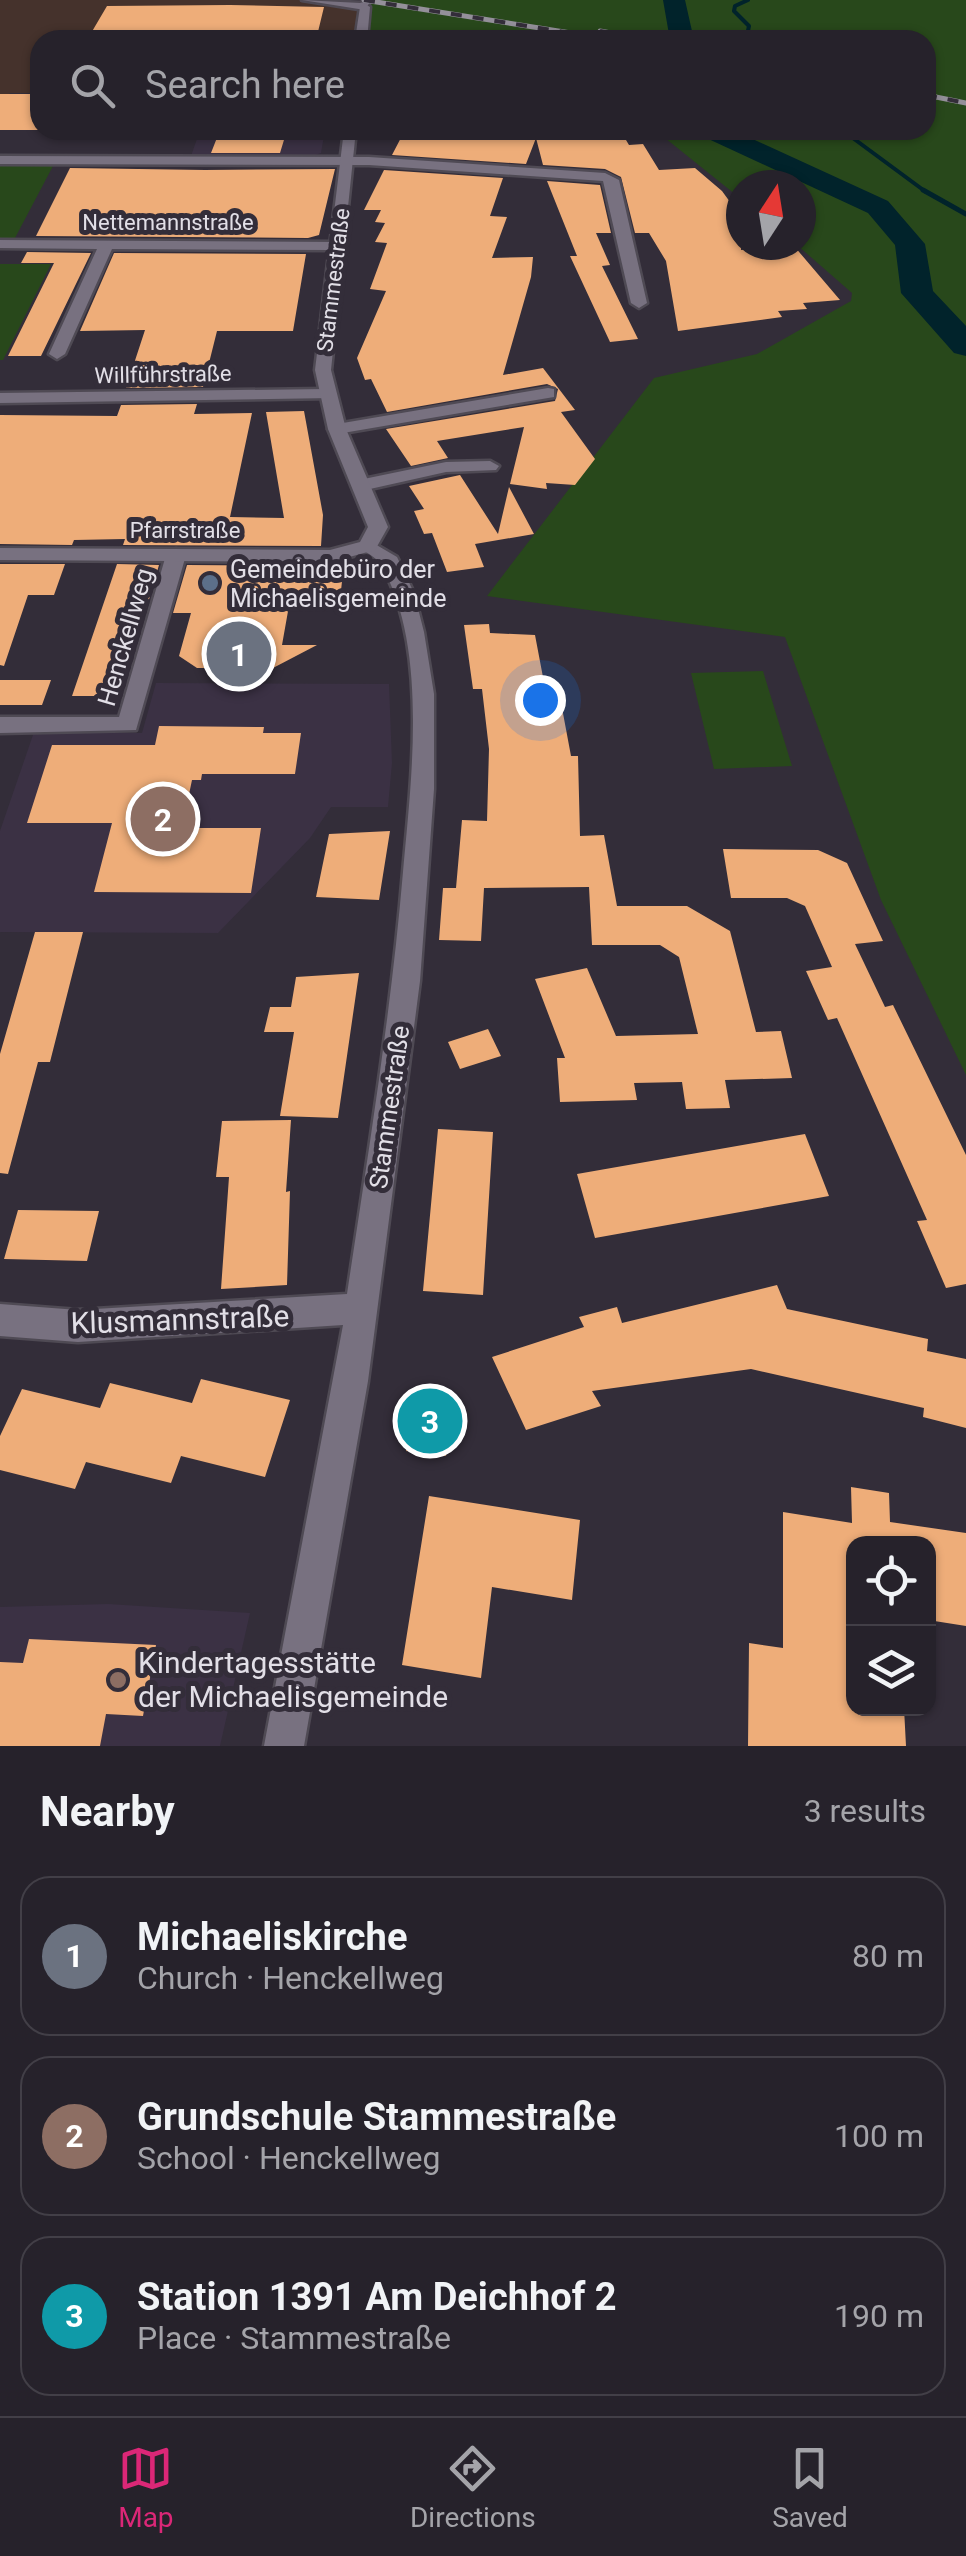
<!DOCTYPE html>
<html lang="en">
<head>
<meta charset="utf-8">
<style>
  :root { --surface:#26222b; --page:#322f37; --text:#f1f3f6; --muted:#a4a4a9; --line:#423f47; --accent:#db2777 }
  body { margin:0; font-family:Roboto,sans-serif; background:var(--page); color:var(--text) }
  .controls { position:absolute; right:30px; bottom:30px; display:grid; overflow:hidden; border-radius:20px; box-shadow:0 2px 8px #0004 }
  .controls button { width:90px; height:90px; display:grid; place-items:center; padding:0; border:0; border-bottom:2px solid var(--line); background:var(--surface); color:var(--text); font:50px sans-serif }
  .compass { position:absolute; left:726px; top:170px; width:90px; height:90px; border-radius:50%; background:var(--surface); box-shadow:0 2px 8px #0004; rotate:12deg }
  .you { position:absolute; left:540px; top:700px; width:35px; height:35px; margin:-25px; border:8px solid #fff; border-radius:50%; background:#1a73e8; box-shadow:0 0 0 15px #1a73e833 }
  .badge { display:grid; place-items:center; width:65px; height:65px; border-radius:50%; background:var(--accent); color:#fff; font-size:32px; font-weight:700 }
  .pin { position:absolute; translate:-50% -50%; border:5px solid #fff; box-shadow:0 2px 10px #0006 }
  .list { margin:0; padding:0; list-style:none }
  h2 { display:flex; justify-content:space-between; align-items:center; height:130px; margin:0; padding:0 40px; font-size:42px }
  h2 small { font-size:32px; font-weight:400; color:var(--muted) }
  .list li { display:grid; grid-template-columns:65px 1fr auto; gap:30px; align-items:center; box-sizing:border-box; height:160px; margin:0 20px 20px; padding:0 20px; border:2px solid var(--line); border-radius:30px }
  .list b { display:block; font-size:38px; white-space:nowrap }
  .list p { margin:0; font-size:32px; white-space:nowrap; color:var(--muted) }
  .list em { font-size:32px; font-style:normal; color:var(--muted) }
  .icon { flex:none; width:55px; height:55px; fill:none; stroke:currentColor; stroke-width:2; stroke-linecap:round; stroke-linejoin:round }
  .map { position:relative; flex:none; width:966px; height:1746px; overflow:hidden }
  .search { position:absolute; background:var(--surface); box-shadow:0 2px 8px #0004; left:30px; right:30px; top:30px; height:110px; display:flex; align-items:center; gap:25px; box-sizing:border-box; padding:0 35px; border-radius:30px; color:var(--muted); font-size:38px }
  .sheet { height:670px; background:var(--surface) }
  nav { display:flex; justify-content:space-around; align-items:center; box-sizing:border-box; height:140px; border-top:2px solid var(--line); background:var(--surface); font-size:28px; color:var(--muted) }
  nav a { display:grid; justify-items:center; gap:5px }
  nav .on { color:var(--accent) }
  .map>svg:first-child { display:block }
  .industrial { fill:#45322c }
  .built { fill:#3b3144 }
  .green { fill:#28481b }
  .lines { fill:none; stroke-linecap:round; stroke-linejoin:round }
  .stream-far1 { stroke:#01232b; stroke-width:4 }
  .stream { stroke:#01232b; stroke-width:5 }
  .river { fill:#01232b; fill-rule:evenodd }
  .building { fill:#eead79 }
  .minor-casing { stroke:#4f4a54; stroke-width:5 }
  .tertiary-casing { stroke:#4f4a54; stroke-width:5 }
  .minor { fill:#787180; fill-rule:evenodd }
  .tertiary { fill:#787180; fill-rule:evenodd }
  .rail-casing { stroke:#94909a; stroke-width:5 }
  .rail { stroke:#332d39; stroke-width:4; stroke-dasharray:11; stroke-linecap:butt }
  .service-dot { fill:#5c6f8a; stroke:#332d39; stroke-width:4 }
  .education-dot { fill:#8d6e63; stroke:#332d39; stroke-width:4 }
  .labels { text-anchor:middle; stroke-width:10; stroke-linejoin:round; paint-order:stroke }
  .far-street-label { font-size:22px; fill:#e2dfe7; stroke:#332d39 }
  .poi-label { font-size:25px; fill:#e2dfe7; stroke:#332d39; text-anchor:start }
  .street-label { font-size:25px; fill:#e2dfe7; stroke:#332d39 }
  .near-street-label { font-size:30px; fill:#e2dfe7; stroke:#332d39 }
  .near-poi-label { font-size:30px; fill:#e2dfe7; stroke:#332d39; text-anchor:start }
</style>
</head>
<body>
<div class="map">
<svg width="966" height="1746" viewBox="0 0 966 1746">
  <rect width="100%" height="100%" fill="#332d39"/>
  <!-- industrial -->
  <path class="industrial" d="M 0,0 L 319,0 L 365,6 L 363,34 L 473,40 L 40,40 L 40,93 L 10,93 L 1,108 L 0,129 Z"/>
  <!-- built -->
  <path class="built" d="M 189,130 L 325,130 L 321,153 L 313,156 L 191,156 L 199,133 Z
    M 156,683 L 389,684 L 392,763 L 388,807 L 331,807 L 310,838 L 218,933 L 0,932 L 0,831 L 34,732 L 142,733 Z
    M 108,1604 L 250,1613 L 220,1746 L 0,1746 L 0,1607 Z"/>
  <!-- green -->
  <path class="green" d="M 366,0 L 966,0 L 966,1075 L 881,900 L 785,637 L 487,596 L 654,378 L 757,354 L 851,301 L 852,293 L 797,245 L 801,245 L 801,185 L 741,185 L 741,199 L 655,130 L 926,130 L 926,40 L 473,40 L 362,34 Z
    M 0,166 L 53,166 L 15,238 L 0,238 Z
    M 0,264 L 51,264 L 3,360 L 0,360 Z
    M 763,671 L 792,766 L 714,769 L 691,673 Z"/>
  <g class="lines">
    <!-- stream-far1 -->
    <path class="stream-far1" d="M 746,40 L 749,26 L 734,11 L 735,6 L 748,0
      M 842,130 L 926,192"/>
    <!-- stream -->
    <path class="stream" d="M 923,190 L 966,214"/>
    <!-- river -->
    <path class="river" d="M 663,0 L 685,0 L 694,40 L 670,40 Z
      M 698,130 L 733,130 L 888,201 L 925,244 L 933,291 L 966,326 L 966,356 L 954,353 L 901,293 L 895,245 L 868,213 L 702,136 Z"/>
  </g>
  <!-- building -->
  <path class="building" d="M 230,5 L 324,7 L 316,40 L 87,40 L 107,6 Z
    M 0,94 L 40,94 L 40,130 L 0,130 Z
    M 220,130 L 287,130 L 280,153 L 211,153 Z
    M 405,130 L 626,140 L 629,145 L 643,144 L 659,170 L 695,168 L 722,191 L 741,217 L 741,250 L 794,246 L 840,300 L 803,303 L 807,309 L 778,311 L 782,317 L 678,331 L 666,261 L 649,233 L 635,233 L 621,177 L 605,169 L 543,165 L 536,138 L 526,164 L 392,155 Z
    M 70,168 L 205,170 L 335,169 L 319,235 L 308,238 L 36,236 Z
    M 384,170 L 503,178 L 490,216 L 507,217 L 492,258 L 533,257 L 531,277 L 503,375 L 543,368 L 575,410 L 561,412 L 595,459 L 575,485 L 546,483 L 547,489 L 510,484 L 524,427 L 437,441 L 448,458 L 411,466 L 386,429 L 555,401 L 558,389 L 547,384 L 387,412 L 371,379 L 365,380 L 357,358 L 386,291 L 370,289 L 387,243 L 375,242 L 385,223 L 375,222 L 381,210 L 364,210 Z
    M 547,181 L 600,185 L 611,233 L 596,233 L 610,265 L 602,266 L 638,339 L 610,342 L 570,256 L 577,256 Z
    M 27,252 L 91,253 L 41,356 L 8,356 L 54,263 L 21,263 Z
    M 114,253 L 306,254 L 293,331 L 217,331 L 203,387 L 126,388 L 145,330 L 80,331 Z
    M 197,404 L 194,414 L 252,413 L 230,517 L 284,518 L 266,412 L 304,411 L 323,515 L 321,546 L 123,545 L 125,539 L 74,540 L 72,545 L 0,544 L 0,415 L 117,416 L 121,405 Z
    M 460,475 L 498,534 L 509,487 L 534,534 L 475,544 L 484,567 L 447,572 L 432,533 L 424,534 L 414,511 L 424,509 L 409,486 Z
    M 0,564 L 65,564 L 54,595 L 28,595 L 4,666 L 0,665 Z
    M 117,564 L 159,565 L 145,613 L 135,613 L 110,696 L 72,696 Z
    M 187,565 L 320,566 L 320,572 L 343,572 L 340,600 L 290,600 L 282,645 L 317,645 L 273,668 L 197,668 L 179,656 L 191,613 L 173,613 Z
    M 489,624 L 490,633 L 535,635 L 546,693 L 559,692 L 571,756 L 578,756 L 580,836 L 604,835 L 617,906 L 687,906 L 730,931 L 756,1032 L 781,1031 L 792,1078 L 725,1080 L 730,1108 L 686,1109 L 682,1082 L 634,1083 L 637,1100 L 560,1102 L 557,1058 L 565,1058 L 535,979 L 587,968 L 616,1036 L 698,1034 L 679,957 L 660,945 L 592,945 L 589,887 L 484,888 L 481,941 L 439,940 L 443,888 L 456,888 L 462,820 L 487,821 L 489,749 L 482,689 L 473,689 L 464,625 Z
    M 0,680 L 51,680 L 42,705 L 0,705 Z
    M 159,726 L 264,727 L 263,733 L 301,733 L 295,774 L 202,774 L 201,780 L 192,780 L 182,828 L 261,828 L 251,893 L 94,892 L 112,823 L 27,823 L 52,745 L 155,745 Z
    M 390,831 L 379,900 L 316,897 L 329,834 Z
    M 723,849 L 818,850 L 847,863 L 883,941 L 855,944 L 885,1007 L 893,1005 L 966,1155 L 966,1284 L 946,1288 L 917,1221 L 927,1220 L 837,1018 L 828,1020 L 806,971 L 832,967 L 805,906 L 787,898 L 731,898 Z
    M 35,932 L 83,932 L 50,1062 L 38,1062 L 8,1174 L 0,1173 L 0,1054 Z
    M 359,973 L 338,1118 L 280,1116 L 294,1032 L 264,1032 L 270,1007 L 291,1007 L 296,977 Z
    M 488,1029 L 501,1056 L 460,1069 L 448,1042 Z
    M 291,1120 L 286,1192 L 290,1191 L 287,1285 L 221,1289 L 229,1177 L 216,1177 L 222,1121 Z
    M 438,1129 L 493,1132 L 483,1295 L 423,1291 Z
    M 805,1134 L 829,1196 L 595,1238 L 577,1174 Z
    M 18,1210 L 99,1211 L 87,1261 L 4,1259 Z
    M 777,1285 L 787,1309 L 928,1339 L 927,1351 L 966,1359 L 966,1428 L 923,1417 L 924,1408 L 751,1369 L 592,1391 L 601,1406 L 526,1430 L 492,1357 L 584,1327 L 579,1317 L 617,1307 L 622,1323 Z
    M 201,1379 L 290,1400 L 265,1477 L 181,1456 L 171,1483 L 86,1462 L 75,1489 L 0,1470 L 0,1436 L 22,1389 L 100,1408 L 110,1383 L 192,1403 Z
    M 415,1387 L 454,1392 L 446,1456 L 406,1451 Z
    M 851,1487 L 889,1493 L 890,1522 L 966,1533 L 966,1626 L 928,1620 L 928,1544 L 854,1544 L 854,1708 L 904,1708 L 906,1746 L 748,1746 L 749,1643 L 783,1648 L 783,1512 L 852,1523 Z
    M 429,1496 L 580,1520 L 572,1600 L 492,1587 L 481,1678 L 402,1665 Z
    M 29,1639 L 156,1645 L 143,1716 L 106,1714 L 100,1746 L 0,1746 L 0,1662 L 23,1663 Z"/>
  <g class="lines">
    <defs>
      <path id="minor" d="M 302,0 L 360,3 L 371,0 L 365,10 Z
        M 0,156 L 369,157 L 605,173 L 619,180 L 647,303 L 639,308 L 631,303 L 603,181 L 369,165 L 0,164 Z
        M 0,240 L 336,242 L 343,246 L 336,250 L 112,249 L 65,354 L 57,359 L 49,354 L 97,249 L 0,248 Z
        M 548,388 L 554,389 L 554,397 L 337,434 L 328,429 L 337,424 Z
        M 326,389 L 335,394 L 332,398 L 0,403 L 0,393 Z
        M 490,461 L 499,466 L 496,470 L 446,472 L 361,491 L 352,485 L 354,481 L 446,462 Z
        M 368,540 L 397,557 L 414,593 L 424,632 L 434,694 L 434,789 L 420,981 L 368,1381 L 304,1746 L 264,1746 L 343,1325 L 78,1342 L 0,1336 L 0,1304 L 78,1310 L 347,1294 C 368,1154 391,1014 403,872 C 411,781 429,647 381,565 C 376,556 365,553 358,546 Z
        M 176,549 L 186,555 L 136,730 L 0,733 L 0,717 L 119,717 L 166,555 Z"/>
      <path id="tertiary" d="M 365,4 L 370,7 L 367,40 L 355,40 L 360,7 Z
        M 344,130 L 356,130 L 331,370 L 346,429 L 388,527 L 375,550 L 331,562 L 0,560 L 0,548 L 330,550 L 360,542 L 368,527 L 328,429 L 315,370 Z"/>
    </defs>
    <!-- minor casing -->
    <use href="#minor" class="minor-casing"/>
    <!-- tertiary casing -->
    <use href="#tertiary" class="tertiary-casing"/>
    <!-- minor -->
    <use href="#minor" class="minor"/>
    <!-- tertiary -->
    <use href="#tertiary" class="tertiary"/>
    <defs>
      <path id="rail" d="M 364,0 L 615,40
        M 600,31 L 649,40
        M 926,95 L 966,103"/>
    </defs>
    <!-- rail casing -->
    <use href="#rail" class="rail-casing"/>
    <!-- rail -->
    <use href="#rail" class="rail"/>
  </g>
  <!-- markers -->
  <circle class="service-dot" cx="210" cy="583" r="10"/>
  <circle class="education-dot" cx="118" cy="1680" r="10"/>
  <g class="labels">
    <!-- far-street labels -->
    <g class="far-street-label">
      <text x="168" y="230">Nettemannstraße</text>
      <text transform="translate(333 280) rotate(-83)" y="8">Stammestraße</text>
      <text transform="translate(163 374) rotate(-1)" y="8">Willführstraße</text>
      <text x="185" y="538">Pfarrstraße</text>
    </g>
    <!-- poi labels -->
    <g class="poi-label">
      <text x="230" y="578">Gemeindebüro der<tspan x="230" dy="29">Michaelisgemeinde</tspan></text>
    </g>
    <!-- street labels -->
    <g class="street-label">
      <text transform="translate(125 637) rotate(-74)" y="9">Henckellweg</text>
      <text transform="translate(389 1107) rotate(-82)" y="9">Stammestraße</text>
    </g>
    <!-- near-street labels -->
    <g class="near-street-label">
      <text transform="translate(180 1320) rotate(-2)" y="10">Klusmannstraße</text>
    </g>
    <!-- near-poi labels -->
    <g class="near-poi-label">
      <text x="138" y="1673">Kindertagesstätte<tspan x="138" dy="34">der Michaelisgemeinde</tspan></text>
    </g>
  </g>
</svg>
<div class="controls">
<button><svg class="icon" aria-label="locate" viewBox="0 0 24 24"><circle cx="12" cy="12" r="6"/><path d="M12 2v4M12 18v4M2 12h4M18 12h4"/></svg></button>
<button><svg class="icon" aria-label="layers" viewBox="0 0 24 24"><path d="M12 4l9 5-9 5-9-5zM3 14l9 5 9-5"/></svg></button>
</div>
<svg class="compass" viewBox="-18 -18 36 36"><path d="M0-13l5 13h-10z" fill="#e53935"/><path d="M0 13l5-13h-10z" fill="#a4a4a9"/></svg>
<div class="you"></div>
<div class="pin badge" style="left:239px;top:654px;background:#6b7280">1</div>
<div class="pin badge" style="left:163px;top:819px;background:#8d6e63">2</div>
<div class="pin badge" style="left:430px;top:1421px;background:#0f9aa8">3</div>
<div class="search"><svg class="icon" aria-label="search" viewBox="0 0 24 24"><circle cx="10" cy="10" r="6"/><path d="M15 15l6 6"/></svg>Search here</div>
</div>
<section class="sheet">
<h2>Nearby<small>3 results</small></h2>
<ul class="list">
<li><span class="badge" style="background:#6b7280">1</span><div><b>Michaeliskirche</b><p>Church · Henckellweg</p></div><em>80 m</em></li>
<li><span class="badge" style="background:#8d6e63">2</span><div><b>Grundschule Stammestraße</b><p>School · Henckellweg</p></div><em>100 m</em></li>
<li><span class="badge" style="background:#0f9aa8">3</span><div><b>Station 1391 Am Deichhof 2</b><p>Place · Stammestraße</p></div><em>190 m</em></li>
</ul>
</section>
<nav>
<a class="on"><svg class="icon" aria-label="map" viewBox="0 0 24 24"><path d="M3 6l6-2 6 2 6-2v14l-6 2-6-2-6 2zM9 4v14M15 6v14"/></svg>Map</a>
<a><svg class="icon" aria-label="directions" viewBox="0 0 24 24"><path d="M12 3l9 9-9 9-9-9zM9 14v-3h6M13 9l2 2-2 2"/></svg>Directions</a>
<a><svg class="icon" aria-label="saved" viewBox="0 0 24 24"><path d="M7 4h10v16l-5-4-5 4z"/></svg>Saved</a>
</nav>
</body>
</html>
